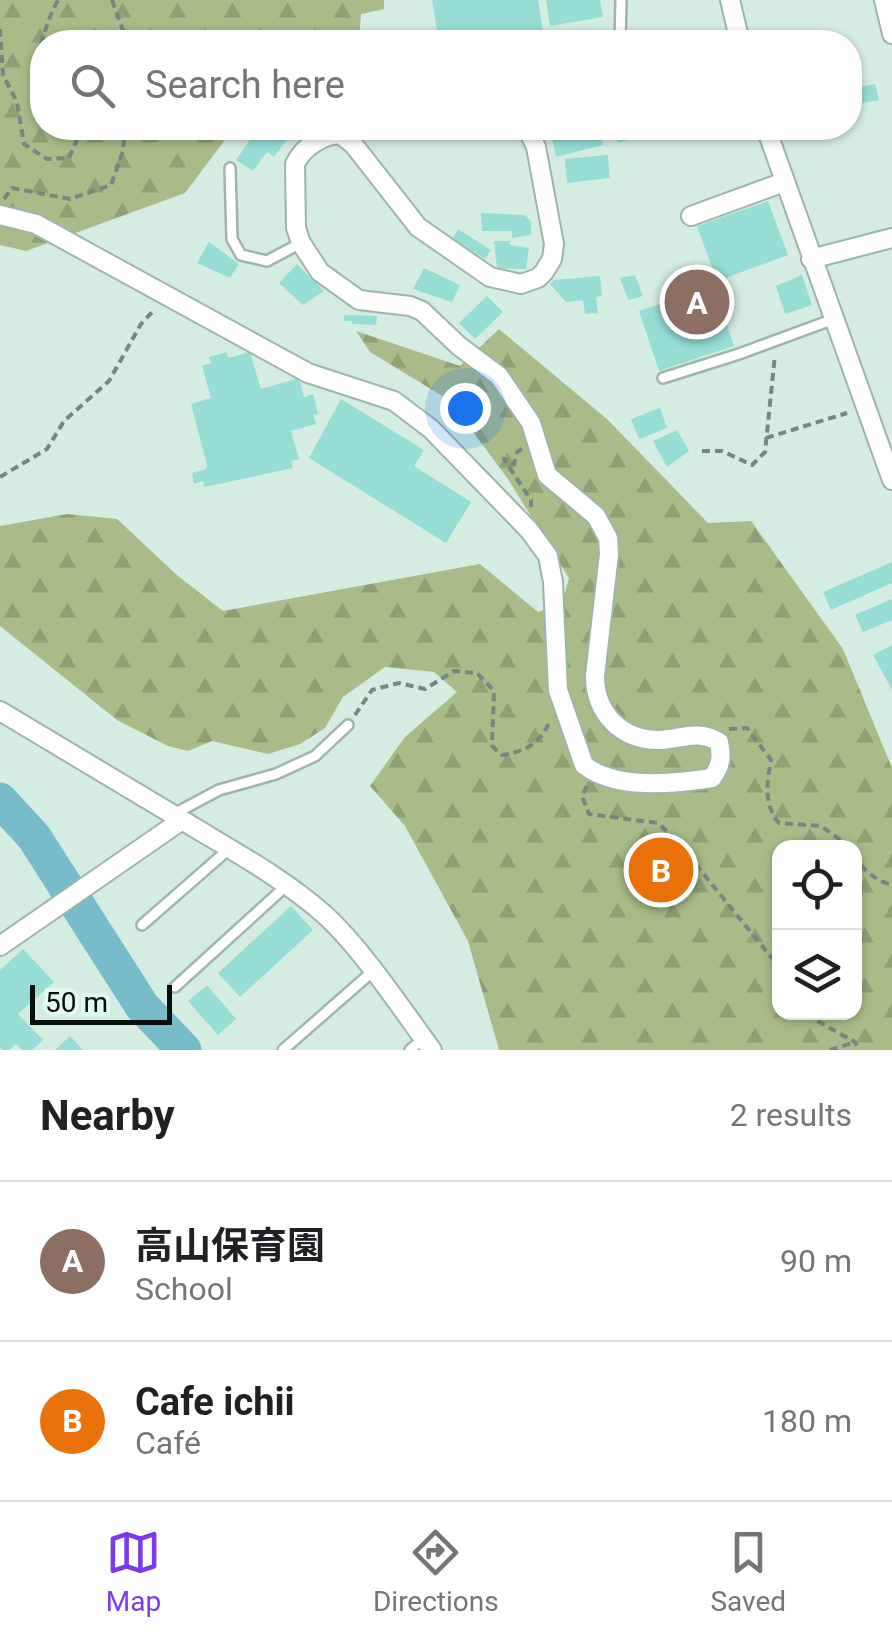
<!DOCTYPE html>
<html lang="en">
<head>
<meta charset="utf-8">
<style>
  :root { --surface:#fff; --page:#f6f6f6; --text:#202124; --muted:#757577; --line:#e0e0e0; --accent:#7c3aed }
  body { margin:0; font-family:Roboto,"Noto Sans JP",sans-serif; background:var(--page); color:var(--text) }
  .controls { position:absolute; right:30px; bottom:30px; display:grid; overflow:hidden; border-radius:20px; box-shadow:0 2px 8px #0004 }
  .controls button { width:90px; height:90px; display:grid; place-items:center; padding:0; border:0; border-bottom:2px solid var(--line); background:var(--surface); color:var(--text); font:50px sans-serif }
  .scale { position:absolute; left:30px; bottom:25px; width:142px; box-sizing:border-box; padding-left:10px; border:5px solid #070f0b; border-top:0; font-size:28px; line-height:35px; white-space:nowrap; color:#070f0b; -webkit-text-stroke:8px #e2f9ef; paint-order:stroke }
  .you { position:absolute; left:465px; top:408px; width:35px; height:35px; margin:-25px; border:8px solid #fff; border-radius:50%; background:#1a73e8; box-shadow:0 0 0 15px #1a73e833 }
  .badge { display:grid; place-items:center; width:65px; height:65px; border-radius:50%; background:var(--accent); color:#fff; font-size:32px; font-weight:700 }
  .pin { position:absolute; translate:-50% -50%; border:5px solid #fff; box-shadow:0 2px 10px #0006 }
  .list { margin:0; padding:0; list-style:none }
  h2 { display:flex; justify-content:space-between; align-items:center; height:130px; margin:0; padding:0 40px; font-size:42px }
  h2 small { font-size:32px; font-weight:400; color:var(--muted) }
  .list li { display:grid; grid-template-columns:65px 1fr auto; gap:30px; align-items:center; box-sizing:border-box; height:160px; padding:0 40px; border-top:2px solid var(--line) }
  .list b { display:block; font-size:38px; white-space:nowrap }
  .list p { margin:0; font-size:32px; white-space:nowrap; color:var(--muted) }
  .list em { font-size:32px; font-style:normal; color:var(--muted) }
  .icon { flex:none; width:55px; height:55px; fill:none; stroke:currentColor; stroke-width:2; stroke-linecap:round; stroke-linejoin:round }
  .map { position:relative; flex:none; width:892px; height:1050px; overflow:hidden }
  .search { position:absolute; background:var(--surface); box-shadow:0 2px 8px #0004; left:30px; right:30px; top:30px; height:110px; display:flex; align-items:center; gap:25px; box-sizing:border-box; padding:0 35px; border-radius:40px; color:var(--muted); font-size:38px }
  .sheet { height:450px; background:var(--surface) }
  nav { display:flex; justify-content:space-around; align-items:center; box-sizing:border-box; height:140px; border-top:2px solid var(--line); background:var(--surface); font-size:28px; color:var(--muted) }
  nav a { display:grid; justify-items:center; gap:5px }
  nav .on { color:var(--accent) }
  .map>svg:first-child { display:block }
  .forest { fill:url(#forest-firs); fill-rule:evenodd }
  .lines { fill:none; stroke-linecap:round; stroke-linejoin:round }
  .river { stroke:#77bdc9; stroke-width:35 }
  .building { fill:#96ddd6 }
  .lane-casing { stroke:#9eb5ab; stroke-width:14 }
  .street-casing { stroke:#9eb5ab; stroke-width:22 }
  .path { stroke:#768780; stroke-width:4; stroke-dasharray:8 5; stroke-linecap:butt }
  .lane { stroke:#fff; stroke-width:9 }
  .street { stroke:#fff; stroke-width:18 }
</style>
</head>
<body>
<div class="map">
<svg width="892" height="1050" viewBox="0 0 892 1050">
  <defs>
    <pattern id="forest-firs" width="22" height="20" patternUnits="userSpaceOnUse" patternTransform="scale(2.5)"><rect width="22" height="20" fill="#a8bb89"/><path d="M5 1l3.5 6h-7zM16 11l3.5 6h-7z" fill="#8fa075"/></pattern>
  </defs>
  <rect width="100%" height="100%" fill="#d4ece2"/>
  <!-- forest -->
  <path class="forest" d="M 0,0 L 384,0 L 384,9 L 361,14 L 359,42 L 42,42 L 42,128 L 234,128 L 185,193 L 26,251 L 0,245 Z
    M 499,329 L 608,420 L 708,523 L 751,521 L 843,649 L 892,768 L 892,1050 L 499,1050 L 468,941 L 405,826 L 370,786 L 405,737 L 457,692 L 434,672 L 385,667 L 343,697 L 325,728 L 300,744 L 268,754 L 212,741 L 188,751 L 168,746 L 117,720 L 0,626 L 0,526 L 67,514 L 117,519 L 178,576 L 223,611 L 480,564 L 538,612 L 562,604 L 569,578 L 508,479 L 449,400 L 370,352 L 356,331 L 460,366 ZM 780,848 L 854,848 L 854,1012 L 780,1012 Z"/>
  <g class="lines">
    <!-- river -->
    <path class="river" d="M 0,800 L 34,837 L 142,1006 L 184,1050"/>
  </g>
  <!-- building -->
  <path class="building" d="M 432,0 L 538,0 L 544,38 L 518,42 L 439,42 Z
    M 546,0 L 600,0 L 603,17 L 550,26 Z
    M 371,36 L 411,38 L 411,42 L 370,42 Z
    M 850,79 L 853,79 L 855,88 L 875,84 L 879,100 L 850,105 Z
    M 258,128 L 281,128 L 291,134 L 274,157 L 267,152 L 253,171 L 236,160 Z
    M 567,128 L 588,128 L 589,133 L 599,130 L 603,145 L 556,157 L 551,131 Z
    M 613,128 L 638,128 L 641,136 L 618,143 Z
    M 608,155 L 610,178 L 567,183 L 565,159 Z
    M 768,201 L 788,255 L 717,281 L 697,226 Z
    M 481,213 L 525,215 L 531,221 L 531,235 L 512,238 L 512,231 L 482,231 Z
    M 458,229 L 491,250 L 485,259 L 453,238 Z
    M 494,241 L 510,241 L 510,245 L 529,248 L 526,269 L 497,268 Z
    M 209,242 L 239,264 L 230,278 L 197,263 Z
    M 297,264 L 324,291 L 303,305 L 279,283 Z
    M 424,268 L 460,285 L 452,302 L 413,289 Z
    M 635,275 L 643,296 L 628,300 L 620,278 Z
    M 802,275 L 812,305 L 785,314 L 776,286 Z
    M 600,276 L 602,296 L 596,297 L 598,313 L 585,314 L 583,300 L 566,302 L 550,284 L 554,280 Z
    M 714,287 L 734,346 L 659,371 L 639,311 Z
    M 487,296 L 503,312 L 475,339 L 459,323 Z
    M 344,315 L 377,316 L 376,325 L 352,324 L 352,321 L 344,321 Z
    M 226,352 L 228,358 L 250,352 L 261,389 L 299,378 L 304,397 L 313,394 L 318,414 L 313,415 L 316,424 L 291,431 L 299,459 L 291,461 L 293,468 L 204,487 L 203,481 L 194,484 L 192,473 L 206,469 L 207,465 L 191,404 L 211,398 L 202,366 L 211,363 L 209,357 Z
    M 341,399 L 424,450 L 414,466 L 471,502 L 446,543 L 309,458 Z
    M 660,408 L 667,428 L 639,439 L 631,419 Z
    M 677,430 L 689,451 L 667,467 L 653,441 Z
    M 892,562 L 892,583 L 831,610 L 823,592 Z
    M 892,599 L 892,620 L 863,632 L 855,615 Z
    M 892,645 L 892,690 L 873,655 Z
    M 659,848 L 676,877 L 660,886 L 643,857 Z
    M 291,906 L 313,930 L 240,997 L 218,973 Z
    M 23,949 L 54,982 L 18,1014 L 43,1040 L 32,1050 L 22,1050 L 16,1044 L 9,1050 L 3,1050 L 0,1047 L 0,970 Z
    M 207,985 L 236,1019 L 218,1035 L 188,1001 Z
    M 70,1036 L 83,1050 L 55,1050 Z"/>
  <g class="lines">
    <defs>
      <path id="lane" d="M 620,42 L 621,0
        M 230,168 L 232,239 L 241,255 L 267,261 L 301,243
        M 663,378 L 739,354 L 834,319
        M 174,814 L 219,790 L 276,774 L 315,756 L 348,725
        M 142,925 L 229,849
        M 175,987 L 286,886
        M 283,1050 L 372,972
        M 410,1050 L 423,1039"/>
      <path id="street" d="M 730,0 L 740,42
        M 884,0 L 892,34
        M 766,128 L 892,480
        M 0,215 L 36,224 L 308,373 L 394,401 L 431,429 L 529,530 L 548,556 L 553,582 L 558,690 L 584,765 C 615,790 674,784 712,778 C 721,766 722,757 719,742 C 698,729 682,739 659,740 C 621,740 595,713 595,676 L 609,554 L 608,538 L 596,516 L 547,475 L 531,423 L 499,376 L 459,346 L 422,311 L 410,306 L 359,300 L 320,272 L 301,243 L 296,228 L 295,164 C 303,147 322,135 340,134 L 353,144 L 418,227 L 490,277 L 521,284 L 538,278 L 544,272 L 552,259 L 554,244 L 536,147 L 527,128
        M 691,216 L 784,182
        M 811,259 L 892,238
        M 0,711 L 182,820
        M 0,946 L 182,820 C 231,850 282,877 325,915 C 362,949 401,1008 432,1050"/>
    </defs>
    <!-- lane casing -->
    <use href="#lane" class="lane-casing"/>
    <!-- street casing -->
    <use href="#street" class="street-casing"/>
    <!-- path -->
    <path class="path" d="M 112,0 L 127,42
      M 0,29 L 3,75 L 17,102 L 24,144 L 47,159 L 69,158 L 79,135 L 52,135 L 50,128
      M 42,96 C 34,62 42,31 58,0
      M 4,199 L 12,188 L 70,199 L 111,185 L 123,151 L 125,128
      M 766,438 L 847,413
      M 522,449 L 517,452 L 514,464 L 504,459 L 531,500 L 531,507
      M 702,451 L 722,451 L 752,465 L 765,452 L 775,355
      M 0,477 L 47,449 L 64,421 L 109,381 L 141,324 L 155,309
      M 355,715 L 372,690 L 399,683 L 425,689 L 454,671 L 477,673 L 494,691 L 492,746 L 502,755 C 525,752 543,742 550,719
      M 729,729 L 747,728 L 771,760 C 767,783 763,804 779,823 L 821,826 L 852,848
      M 587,786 L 582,796 L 589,814 L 658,823 L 675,839 L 780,968
      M 854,854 C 861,869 876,881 892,885
      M 809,1012 L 812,1018 L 855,1042 L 859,1050
      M 830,1050 L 855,1042"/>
    <!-- lane -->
    <use href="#lane" class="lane"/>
    <!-- street -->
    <use href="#street" class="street"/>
  </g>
</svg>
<div class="controls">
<button><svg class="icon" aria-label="locate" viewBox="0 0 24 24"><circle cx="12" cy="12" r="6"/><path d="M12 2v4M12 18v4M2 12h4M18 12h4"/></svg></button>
<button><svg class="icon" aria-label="layers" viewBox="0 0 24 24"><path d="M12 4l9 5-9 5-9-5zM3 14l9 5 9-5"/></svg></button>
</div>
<div class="scale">50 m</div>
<div class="you"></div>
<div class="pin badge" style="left:697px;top:302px;background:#8d6e63">A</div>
<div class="pin badge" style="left:661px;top:870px;background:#e8710a">B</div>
<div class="search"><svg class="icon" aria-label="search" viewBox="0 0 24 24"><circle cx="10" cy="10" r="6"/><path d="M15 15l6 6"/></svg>Search here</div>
</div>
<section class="sheet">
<h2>Nearby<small>2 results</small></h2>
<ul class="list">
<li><span class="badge" style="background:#8d6e63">A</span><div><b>高山保育園</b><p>School</p></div><em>90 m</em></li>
<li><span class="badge" style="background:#e8710a">B</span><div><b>Cafe ichii</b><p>Café</p></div><em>180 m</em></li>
</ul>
</section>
<nav>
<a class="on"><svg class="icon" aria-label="map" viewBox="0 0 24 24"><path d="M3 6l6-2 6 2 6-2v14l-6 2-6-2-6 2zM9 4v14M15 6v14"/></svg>Map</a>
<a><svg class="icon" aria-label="directions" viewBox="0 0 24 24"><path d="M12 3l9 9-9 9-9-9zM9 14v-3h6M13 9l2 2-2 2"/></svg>Directions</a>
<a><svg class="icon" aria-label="saved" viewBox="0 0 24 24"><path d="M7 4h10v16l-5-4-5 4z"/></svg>Saved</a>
</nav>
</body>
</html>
